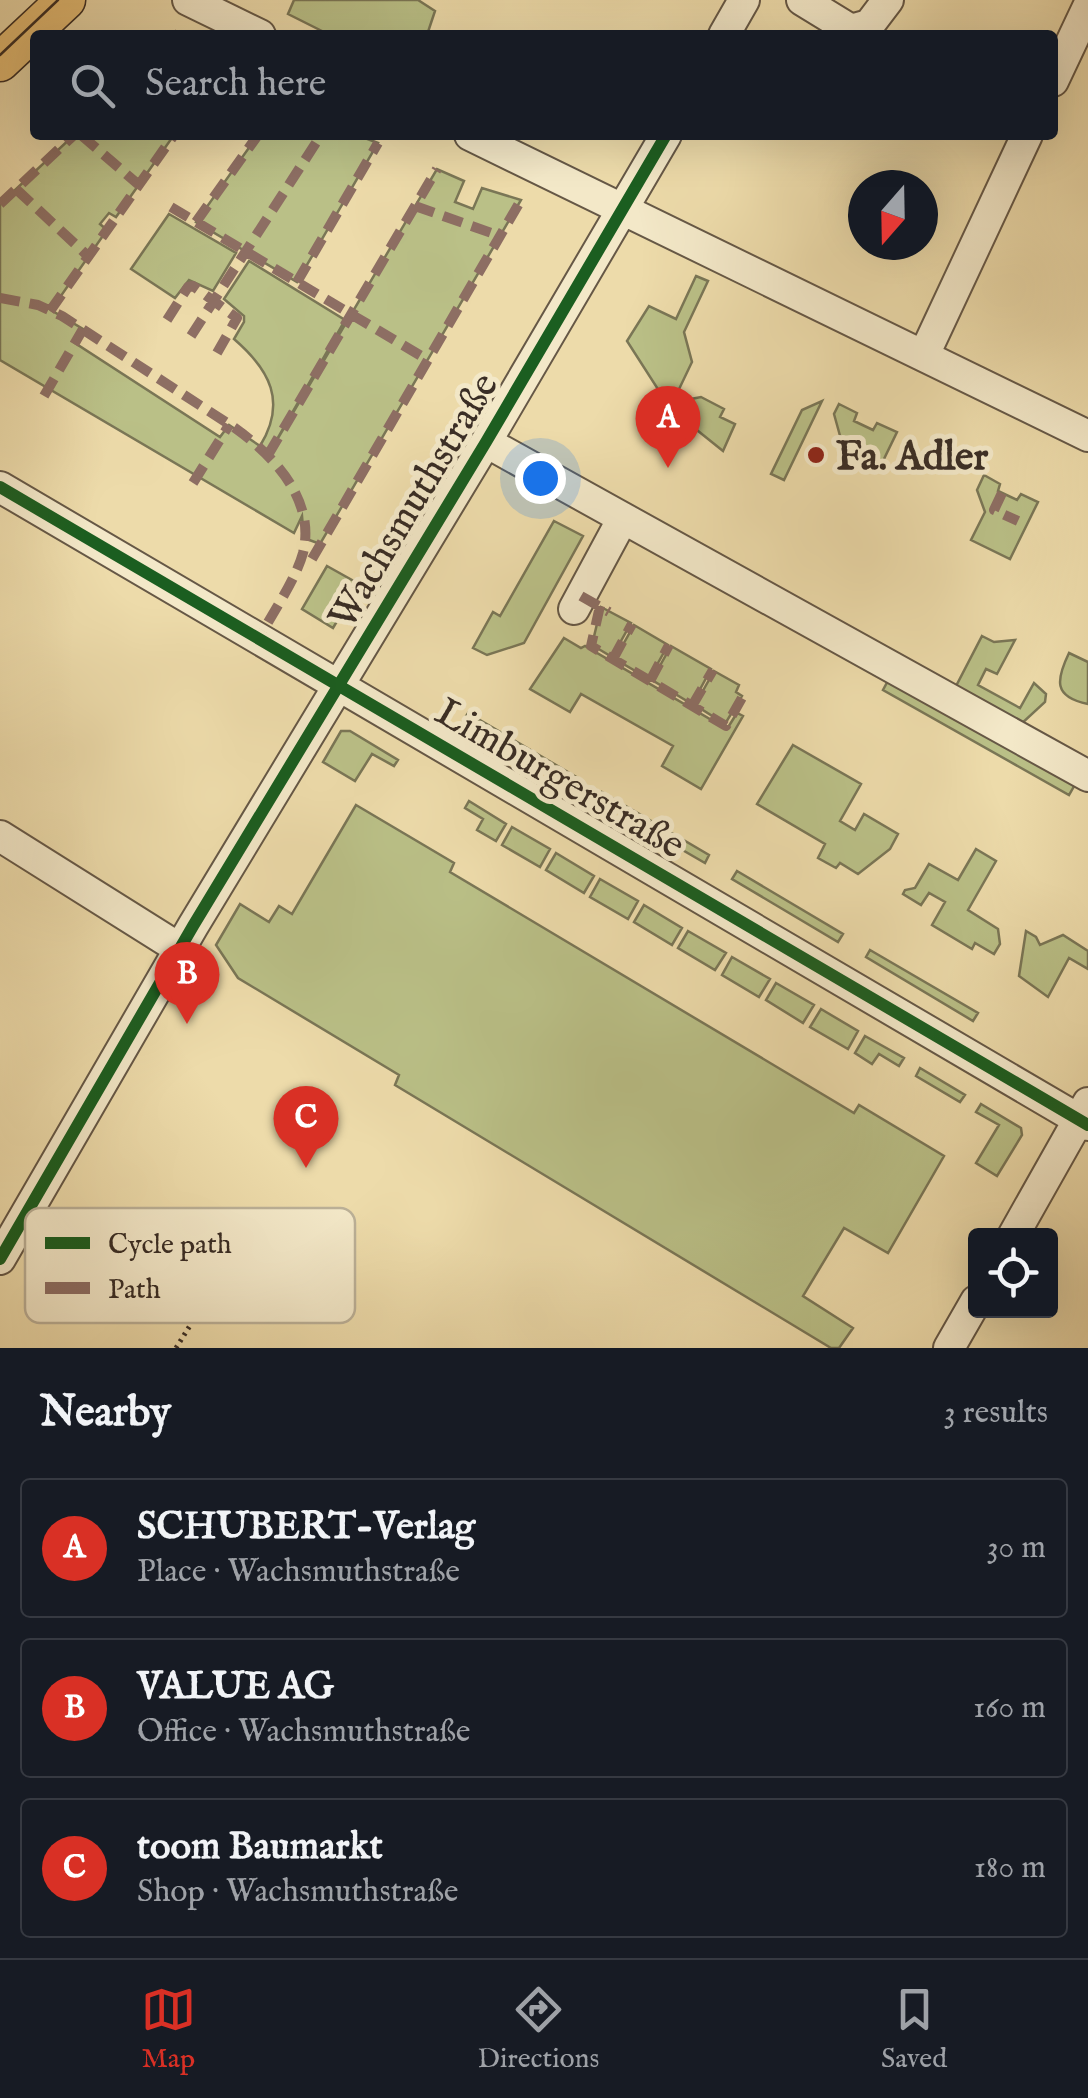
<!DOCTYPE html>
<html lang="en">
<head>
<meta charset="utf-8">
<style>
  :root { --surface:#171b24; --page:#20242c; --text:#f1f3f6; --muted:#9ea1a6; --line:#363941; --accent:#d93025 }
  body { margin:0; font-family:"IM FELL English",serif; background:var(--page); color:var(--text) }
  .controls { position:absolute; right:30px; bottom:30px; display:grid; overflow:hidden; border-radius:10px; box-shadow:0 10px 40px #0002 }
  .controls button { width:90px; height:90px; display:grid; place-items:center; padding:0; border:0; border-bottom:2px solid var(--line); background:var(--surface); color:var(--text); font:50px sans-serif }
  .compass { position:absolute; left:848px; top:170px; width:90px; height:90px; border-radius:50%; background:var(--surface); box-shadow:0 10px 40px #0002; rotate:200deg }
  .you { position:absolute; left:540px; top:478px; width:35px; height:35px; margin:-25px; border:8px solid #fff; border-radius:50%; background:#1a73e8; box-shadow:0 0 0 15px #1a73e833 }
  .badge { display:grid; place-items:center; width:65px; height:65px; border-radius:50%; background:var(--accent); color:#fff; font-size:32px; font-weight:700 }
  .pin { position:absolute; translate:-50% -82px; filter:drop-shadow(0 2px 5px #0008) }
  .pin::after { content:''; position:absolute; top:52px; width:35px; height:30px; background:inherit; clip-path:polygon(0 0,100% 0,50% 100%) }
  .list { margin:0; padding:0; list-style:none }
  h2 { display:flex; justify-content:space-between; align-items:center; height:130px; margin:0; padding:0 40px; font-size:42px }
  h2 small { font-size:32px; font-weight:400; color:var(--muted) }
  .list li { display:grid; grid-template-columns:65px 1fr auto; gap:30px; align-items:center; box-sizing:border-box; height:140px; margin:0 20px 20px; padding:0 20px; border:2px solid var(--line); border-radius:10px }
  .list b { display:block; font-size:38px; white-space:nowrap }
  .list p { margin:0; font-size:32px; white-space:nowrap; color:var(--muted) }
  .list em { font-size:32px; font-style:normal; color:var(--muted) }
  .icon { flex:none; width:55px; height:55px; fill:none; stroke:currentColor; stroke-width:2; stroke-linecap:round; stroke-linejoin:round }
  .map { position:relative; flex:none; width:1088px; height:1348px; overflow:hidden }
  .search { position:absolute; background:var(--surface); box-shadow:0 10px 40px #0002; left:30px; right:30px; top:30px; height:110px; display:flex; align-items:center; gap:25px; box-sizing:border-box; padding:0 35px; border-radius:10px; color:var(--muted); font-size:38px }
  .sheet { height:610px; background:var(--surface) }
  nav { display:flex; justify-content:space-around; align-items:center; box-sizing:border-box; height:140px; border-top:2px solid var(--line); background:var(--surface); font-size:28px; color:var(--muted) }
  nav a { display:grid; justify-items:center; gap:5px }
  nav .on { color:var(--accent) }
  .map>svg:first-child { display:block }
  .green { fill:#bac087; stroke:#7a7656; stroke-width:2.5 }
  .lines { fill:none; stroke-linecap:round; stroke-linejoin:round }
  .minor-casing { stroke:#665846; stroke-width:34 }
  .major-casing { stroke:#392d25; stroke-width:41 }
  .path { stroke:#392d25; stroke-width:5; stroke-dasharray:2.5 5; stroke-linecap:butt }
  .minor { stroke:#f3e8c8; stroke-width:30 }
  .major { stroke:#e6be75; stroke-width:38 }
  .tram { stroke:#392d25; stroke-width:2.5 }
  .quiet { stroke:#8d6e63; stroke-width:10; stroke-dasharray:20 10; stroke-linecap:butt }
  .cycleway-casing { stroke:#f3e8c8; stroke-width:19 }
  .cycleway { stroke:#1b5e20; stroke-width:12 }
  .poi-dot { fill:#8f2418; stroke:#f3e8c8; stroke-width:4 }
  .labels { text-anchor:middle; stroke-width:10; stroke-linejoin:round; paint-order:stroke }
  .poi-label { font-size:40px; font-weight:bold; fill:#392d25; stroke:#f3e8c8; text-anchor:start }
  .street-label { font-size:40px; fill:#392d25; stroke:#f3e8c8 }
  .key { fill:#f3e8c8; stroke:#bbb097; stroke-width:2.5 }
  .key-label { font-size:28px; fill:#392d25 }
</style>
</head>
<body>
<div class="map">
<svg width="1088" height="1348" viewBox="0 0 1088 1348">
  <rect width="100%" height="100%" fill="#eddbaa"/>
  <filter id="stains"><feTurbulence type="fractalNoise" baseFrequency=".002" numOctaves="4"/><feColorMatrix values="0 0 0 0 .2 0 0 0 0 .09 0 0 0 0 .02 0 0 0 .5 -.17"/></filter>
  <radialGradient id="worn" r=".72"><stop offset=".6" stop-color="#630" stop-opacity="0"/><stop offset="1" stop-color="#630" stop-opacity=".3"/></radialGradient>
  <!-- green -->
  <path class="green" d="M 294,0 L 418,0 L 435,11 L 427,35 L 330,35 L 288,14 Z
    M 74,135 L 174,135 L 116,217 L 109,213 L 100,224 L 107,230 L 51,310 L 83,329 L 75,343 L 220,437 L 229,425 L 260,446 C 287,402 270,370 234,339 L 244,322 L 244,316 L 224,299 L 249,261 L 345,320 L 268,455 L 437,169 L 464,181 L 455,202 L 473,209 L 482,188 L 521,200 L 320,544 L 304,538 L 302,516 L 294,533 L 0,360 L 0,204 Z
    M 258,135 L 357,135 L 378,143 L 297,282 L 196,222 Z
    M 169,214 L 236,253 L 213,291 L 189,280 L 175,298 L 131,269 Z
    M 696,276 L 708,281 L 684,332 L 692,362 L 670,408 L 627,341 L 649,306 L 676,319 Z
    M 701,397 L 724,409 L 720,417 L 735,424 L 723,451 L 677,414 L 691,399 Z
    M 822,401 L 784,480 L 771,474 L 802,410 Z
    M 839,404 L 857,413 L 854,421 L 873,430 L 877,423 L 897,432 L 882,463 L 842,443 L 834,414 Z
    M 984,475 L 1000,484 L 998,491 L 1017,500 L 1021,494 L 1038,502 L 1010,559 L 971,540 L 985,512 L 977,490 Z
    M 554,521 L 583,536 L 524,643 L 487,655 L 473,648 L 493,612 L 500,616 Z
    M 327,566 L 359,584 L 333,628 L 302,609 Z
    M 601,607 L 631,623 L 612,657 L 592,645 Z
    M 634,625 L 668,645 L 649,679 L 615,659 Z
    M 982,636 L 994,642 L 1015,640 L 997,674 L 986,669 L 978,685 L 1020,708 L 1034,683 L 1046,694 L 1045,702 L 1019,726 L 954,690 Z
    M 564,638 L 581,648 L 585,646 L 727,729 L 737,713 L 743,716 L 701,789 L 662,766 L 673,746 L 581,694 L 570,712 L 530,689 Z
    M 671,646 L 711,669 L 692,704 L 652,680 Z
    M 1069,653 L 1088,662 L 1088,704 C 1053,697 1056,680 1069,653 Z
    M 714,671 L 739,685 L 736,692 L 742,696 L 725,724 L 695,705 Z
    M 890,677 L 1077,781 L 1069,795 L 883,690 Z
    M 468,713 L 578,778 L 574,786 L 463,721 Z
    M 341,731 L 350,731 L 398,760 L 394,766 L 372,754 L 355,781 L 323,762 Z
    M 793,745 L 861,784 L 840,821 L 855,830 L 864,814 L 898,834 L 890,849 L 858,874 L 840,863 L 836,868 L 818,858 L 825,844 L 757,804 Z
    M 602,792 L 709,855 L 705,863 L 598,801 Z
    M 469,801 L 506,824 L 496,841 L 477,830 L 483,819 L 465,808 Z
    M 356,805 L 454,863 L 450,872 L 854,1113 L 859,1105 L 944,1156 L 888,1253 L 844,1228 L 803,1296 L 853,1328 L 839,1348 L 831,1348 L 395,1085 L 399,1075 L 238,978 L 216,945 L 240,904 L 269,922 L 279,906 L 292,914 Z
    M 512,827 L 550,849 L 540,867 L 502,845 Z
    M 976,849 L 996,861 L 968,910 L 998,929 L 1000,944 L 994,954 L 975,943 L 972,949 L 932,925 L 945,902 L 929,893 L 921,905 L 903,894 L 905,890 L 915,888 L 929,864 L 958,880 Z
    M 556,853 L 594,876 L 584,893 L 546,870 Z
    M 737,871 L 843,934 L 838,942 L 732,879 Z
    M 600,879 L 638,901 L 628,919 L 590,897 Z
    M 644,905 L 682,928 L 672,945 L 634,922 Z
    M 688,931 L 726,953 L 715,970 L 678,948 Z
    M 1026,931 L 1036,937 L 1040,945 L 1063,935 L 1088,951 L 1088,969 L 1069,958 L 1048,997 L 1019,976 Z
    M 870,950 L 978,1013 L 973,1021 L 866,957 Z
    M 732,957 L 770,979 L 759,997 L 722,975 Z
    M 776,983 L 814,1005 L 803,1023 L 766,1000 Z
    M 821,1009 L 858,1031 L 848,1049 L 810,1027 Z
    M 865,1036 L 904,1058 L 899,1066 L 879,1054 L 872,1064 L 855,1053 Z
    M 920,1068 L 965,1095 L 960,1102 L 916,1076 Z
    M 981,1104 L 1021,1128 L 1022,1135 L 997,1176 L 976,1163 L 999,1125 L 976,1112 Z"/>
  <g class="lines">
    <defs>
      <path id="minor" d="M 188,0 L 260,35
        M 802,0 L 851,30 L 869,25 L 888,0
        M 724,35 L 744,0
        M 1053,81 L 1088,7
        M 470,135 L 1088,436
        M 924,355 L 1027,135
        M 486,442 L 1088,776
        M 0,487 L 1088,1125
        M 574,609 L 623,518
        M 0,836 L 180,949
        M 1013,1236 L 1088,1103
        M 0,1259 L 193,926 L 486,442 L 666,135
        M 949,1348 L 976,1301"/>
      <path id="major" d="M 0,62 L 66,0"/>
    </defs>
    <!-- minor casing -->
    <use href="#minor" class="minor-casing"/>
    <!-- major casing -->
    <use href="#major" class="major-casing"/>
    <!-- path -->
    <path class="path" d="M 176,1348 L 191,1324"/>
    <!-- minor -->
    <use href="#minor" class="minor"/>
    <!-- major -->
    <use href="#major" class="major"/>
    <!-- tram -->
    <path class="tram" d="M 0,55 L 58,0"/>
    <!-- quiet -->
    <path class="quiet" d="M 177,35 L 179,33
      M 81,135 L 139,185
      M 16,189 L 89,257
      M 0,204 L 74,135
      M 415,206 L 500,236
      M 171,207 L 428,360
      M 196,222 L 258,135
      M 297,282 L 378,143
      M 0,298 L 38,305 L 62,316 L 235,428 C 274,456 316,500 303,553 C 296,579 272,614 259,638
      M 50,311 L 174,135
      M 167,320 L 188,287 L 193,286 L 237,318 L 217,353
      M 191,336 L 321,135
      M 44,396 L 83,329
      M 268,455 L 437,169
      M 193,483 L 229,425
      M 1002,493 L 994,510 L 1018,521
      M 312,559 L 521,200
      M 581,596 L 609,612
      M 600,606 L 591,646 L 726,726 L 743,696
      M 613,659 L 632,624
      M 650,681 L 669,645
      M 692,706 L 713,670"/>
    <defs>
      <path id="cycleway" d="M 0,487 L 1088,1125
        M 0,1259 L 193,926 L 486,442 L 666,135"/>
    </defs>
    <!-- cycleway casing -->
    <use href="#cycleway" class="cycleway-casing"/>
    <!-- cycleway -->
    <use href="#cycleway" class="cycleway"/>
  </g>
  <!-- markers -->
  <circle class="poi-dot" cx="816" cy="455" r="10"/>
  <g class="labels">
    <!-- poi labels -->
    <g class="poi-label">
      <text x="836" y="469">Fa. Adler</text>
    </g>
    <!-- street labels -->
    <g class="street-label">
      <text transform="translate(412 500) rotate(-59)" y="14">Wachsmuthstraße</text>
      <text transform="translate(561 777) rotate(30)" y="14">Limburgerstraße</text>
    </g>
  </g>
  <!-- legend -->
  <rect x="25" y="1208" width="330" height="115" rx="15" class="key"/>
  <rect x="45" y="1237" width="45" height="12" fill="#1b5e20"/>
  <rect x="45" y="1282" width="45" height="12" fill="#8d6e63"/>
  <g class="key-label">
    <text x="108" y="1253">Cycle path</text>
    <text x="108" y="1298">Path</text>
  </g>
  <rect width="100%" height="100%" filter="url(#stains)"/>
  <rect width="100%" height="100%" fill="url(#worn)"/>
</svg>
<div class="controls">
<button><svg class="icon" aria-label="locate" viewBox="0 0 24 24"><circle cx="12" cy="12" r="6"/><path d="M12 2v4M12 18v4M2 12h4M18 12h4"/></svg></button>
</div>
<svg class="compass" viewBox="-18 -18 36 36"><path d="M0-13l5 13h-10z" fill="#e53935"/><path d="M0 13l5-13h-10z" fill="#9ea1a6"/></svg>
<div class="you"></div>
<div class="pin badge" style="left:668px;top:468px">A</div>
<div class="pin badge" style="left:187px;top:1024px">B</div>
<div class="pin badge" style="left:306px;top:1168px">C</div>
<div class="search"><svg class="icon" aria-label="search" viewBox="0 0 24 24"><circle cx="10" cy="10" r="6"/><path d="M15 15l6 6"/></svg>Search here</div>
</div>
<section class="sheet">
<h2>Nearby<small>3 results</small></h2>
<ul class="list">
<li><span class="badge">A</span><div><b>SCHUBERT-Verlag</b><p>Place · Wachsmuthstraße</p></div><em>30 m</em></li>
<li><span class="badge">B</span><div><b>VALUE AG</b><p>Office · Wachsmuthstraße</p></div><em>160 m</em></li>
<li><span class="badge">C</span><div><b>toom Baumarkt</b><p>Shop · Wachsmuthstraße</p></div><em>180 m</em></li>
</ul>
</section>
<nav>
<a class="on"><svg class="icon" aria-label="map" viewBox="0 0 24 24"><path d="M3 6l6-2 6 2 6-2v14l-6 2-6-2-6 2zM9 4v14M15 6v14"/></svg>Map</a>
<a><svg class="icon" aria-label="directions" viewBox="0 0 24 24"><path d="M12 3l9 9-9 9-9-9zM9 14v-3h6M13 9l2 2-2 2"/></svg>Directions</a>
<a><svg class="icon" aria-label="saved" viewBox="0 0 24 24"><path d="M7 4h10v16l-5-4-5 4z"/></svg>Saved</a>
</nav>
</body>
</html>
